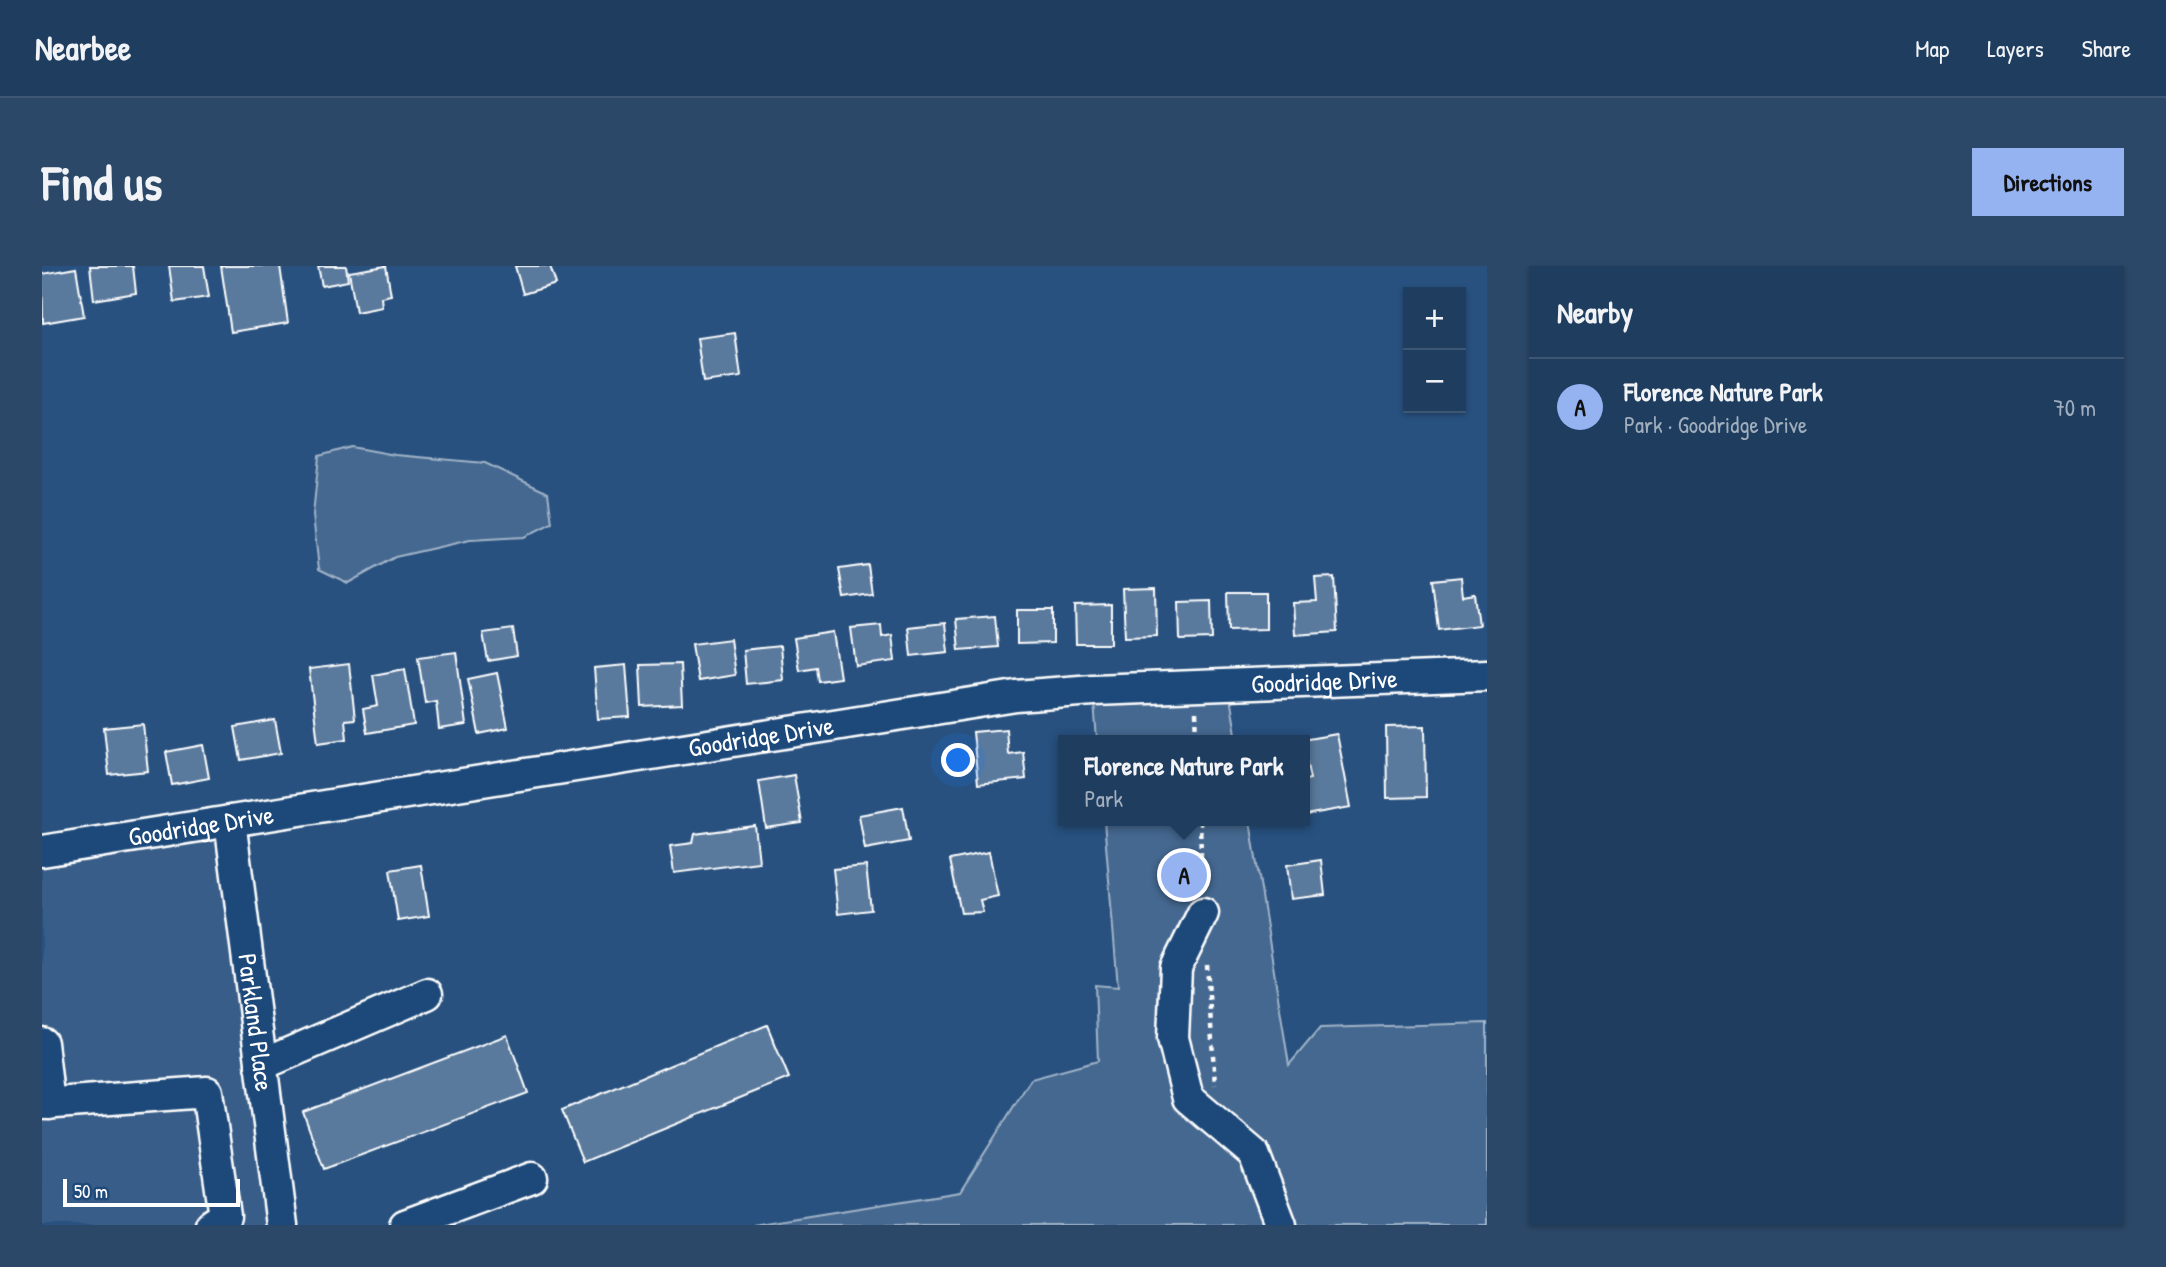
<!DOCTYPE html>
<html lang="en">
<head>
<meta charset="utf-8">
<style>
  :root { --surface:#1e3d5f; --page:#2b4868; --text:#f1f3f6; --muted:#a1aebd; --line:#3c5674; --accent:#95b2f1 }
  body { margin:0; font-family:"Patrick Hand",sans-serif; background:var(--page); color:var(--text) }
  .controls { position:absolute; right:21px; top:21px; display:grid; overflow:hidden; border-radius:0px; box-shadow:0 2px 5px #0004 }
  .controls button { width:63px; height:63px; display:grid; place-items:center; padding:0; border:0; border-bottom:2px solid var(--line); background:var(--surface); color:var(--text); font:35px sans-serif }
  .scale { position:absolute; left:21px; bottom:18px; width:177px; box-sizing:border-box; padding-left:7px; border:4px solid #fff; border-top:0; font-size:19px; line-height:24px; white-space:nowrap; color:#fff; -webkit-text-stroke:5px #1f4a7a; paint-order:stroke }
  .you { position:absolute; left:917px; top:495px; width:24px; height:24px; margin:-18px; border:5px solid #fff; border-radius:50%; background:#1a73e8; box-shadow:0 0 0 10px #1a73e833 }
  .badge { display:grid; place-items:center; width:46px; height:46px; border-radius:50%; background:var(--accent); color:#111; font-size:23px; font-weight:700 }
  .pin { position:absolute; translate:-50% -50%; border:4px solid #fff; box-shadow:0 2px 7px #0006 }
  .popup { position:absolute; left:1016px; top:469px; width:252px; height:91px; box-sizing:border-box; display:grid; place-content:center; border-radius:0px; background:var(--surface); filter:drop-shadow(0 2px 5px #0005); font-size:23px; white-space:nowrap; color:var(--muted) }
  .popup b { font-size:26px; color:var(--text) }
  .popup::after { content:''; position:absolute; left:50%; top:100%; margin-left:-14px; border:14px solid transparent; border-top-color:var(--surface) }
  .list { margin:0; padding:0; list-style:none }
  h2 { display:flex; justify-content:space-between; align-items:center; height:91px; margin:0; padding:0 28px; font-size:30px }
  h2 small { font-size:23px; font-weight:400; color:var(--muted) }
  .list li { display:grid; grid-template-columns:46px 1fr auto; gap:21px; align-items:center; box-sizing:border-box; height:98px; padding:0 28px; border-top:2px solid var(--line) }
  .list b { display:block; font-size:26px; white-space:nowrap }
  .list p { margin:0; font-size:23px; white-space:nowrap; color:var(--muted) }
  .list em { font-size:23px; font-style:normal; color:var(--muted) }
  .map { position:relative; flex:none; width:1445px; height:959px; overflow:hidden; border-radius:0px }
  header { display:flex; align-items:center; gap:42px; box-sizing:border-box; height:98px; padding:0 35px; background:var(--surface); border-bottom:2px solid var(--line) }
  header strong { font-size:33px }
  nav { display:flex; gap:38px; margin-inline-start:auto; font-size:24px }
  .intro { display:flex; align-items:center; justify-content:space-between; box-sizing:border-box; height:168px; padding:0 42px }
  h1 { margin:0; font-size:49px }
  .button { padding:18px 32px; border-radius:0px; background:var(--accent); color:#111; font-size:24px; font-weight:700 }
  main { display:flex; gap:42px; padding:0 42px }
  aside { flex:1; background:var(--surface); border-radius:0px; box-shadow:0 2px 5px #0004 }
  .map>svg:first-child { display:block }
  .built { fill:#375d88 }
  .green { fill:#446890; stroke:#a2b4c8; stroke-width:2 }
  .building { fill:#5a7a9d; stroke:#fff; stroke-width:2 }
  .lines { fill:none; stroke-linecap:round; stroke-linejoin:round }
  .minor-casing { stroke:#fff; stroke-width:35 }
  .path { stroke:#fff; stroke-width:4.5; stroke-dasharray:5 5; stroke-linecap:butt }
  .minor { stroke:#1f4a7a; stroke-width:30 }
  .labels { text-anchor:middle; stroke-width:6; stroke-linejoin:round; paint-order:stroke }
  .street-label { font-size:26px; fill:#fff; stroke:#1f4a7a }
</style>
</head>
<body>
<header>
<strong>Nearbee</strong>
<nav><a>Map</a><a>Layers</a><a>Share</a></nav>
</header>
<div class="intro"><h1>Find us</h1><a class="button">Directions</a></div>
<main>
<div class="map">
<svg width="1445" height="959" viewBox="0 0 1445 959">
  <rect width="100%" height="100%" fill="#28517f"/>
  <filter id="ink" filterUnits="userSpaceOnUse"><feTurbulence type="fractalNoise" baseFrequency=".0143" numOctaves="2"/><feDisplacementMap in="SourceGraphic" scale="14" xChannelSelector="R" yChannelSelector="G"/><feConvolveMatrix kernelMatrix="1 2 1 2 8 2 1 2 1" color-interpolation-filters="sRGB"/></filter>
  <g filter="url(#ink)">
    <!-- built -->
    <path class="built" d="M 188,555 L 228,959 L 0,959 L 0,585 Z"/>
    <!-- green -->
    <path class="green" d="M 310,181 L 353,189 L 443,197 L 506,227 L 510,257 L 482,271 L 428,274 L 353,291 L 306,317 L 277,303 L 271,249 L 277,190 Z
      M 1186,419 L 1195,474 L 1055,474 L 1051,424 Z
      M 1062,555 L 1208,555 L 1247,799 L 1278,762 L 1445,757 L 1445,959 L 711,959 L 918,926 L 989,813 L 1056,795 L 1053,719 L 1076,721 Z"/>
    <!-- building -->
    <path class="building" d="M 48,0 L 91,0 L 94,27 L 52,34 Z
      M 127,0 L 162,0 L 167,31 L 132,36 Z
      M 179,0 L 238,0 L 246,57 L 189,66 Z
      M 276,0 L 304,0 L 306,15 L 280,20 Z
      M 344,0 L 349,29 L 339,31 L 340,41 L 314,46 L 307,6 Z
      M 473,0 L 508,0 L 514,18 L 481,28 Z
      M 34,2 L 42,50 L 1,57 L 0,8 Z
      M 693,67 L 699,111 L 661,116 L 655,72 Z
      M 826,299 L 830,328 L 802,332 L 797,303 Z
      M 1292,311 L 1295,366 L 1253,369 L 1251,337 L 1275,336 L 1273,312 Z
      M 1419,311 L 1421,330 L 1433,328 L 1437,359 L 1397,364 L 1391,314 Z
      M 1114,322 L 1115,370 L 1083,371 L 1081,323 Z
      M 1186,326 L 1224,326 L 1224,363 L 1187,364 Z
      M 1169,335 L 1170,373 L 1138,374 L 1137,336 Z
      M 1069,339 L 1069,378 L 1034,378 L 1033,340 Z
      M 975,344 L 1011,344 L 1011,377 L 975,378 Z
      M 953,350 L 956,381 L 917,384 L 914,353 Z
      M 903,357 L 906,386 L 869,390 L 866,361 Z
      M 839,359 L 840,371 L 850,369 L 853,395 L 814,400 L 809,362 Z
      M 471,363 L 475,390 L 446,395 L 441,367 Z
      M 791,366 L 798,412 L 776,415 L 774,401 L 757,404 L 752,372 Z
      M 688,373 L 693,409 L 656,415 L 650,378 Z
      M 738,380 L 741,414 L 704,418 L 701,384 Z
      M 414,386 L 424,459 L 397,463 L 394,435 L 383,437 L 376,391 Z
      M 307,398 L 313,453 L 303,454 L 305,473 L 276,477 L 267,403 Z
      M 638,398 L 640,439 L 600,441 L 598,399 Z
      M 584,399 L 588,451 L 556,453 L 552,402 Z
      M 363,403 L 372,459 L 325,467 L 321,443 L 336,440 L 331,409 Z
      M 455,407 L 466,462 L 437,468 L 426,413 Z
      M 233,454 L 239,487 L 199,494 L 193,461 Z
      M 101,458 L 106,505 L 67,509 L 62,462 Z
      M 1383,460 L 1384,531 L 1345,532 L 1344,461 Z
      M 964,463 L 966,488 L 981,486 L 984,513 L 936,518 L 931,466 Z
      M 1295,468 L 1309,541 L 1263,549 L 1263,514 L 1268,513 L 1260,474 Z
      M 161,479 L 167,512 L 130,519 L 124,486 Z
      M 752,509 L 760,557 L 724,562 L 717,515 Z
      M 861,541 L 867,575 L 823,583 L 817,549 Z
      M 713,560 L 717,596 L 632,607 L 628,580 L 651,577 L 653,568 Z
      M 947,586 L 956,630 L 938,634 L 941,646 L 919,647 L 908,594 Z
      M 1279,594 L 1283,629 L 1249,633 L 1245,599 Z
      M 379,599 L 387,650 L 356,655 L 348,604 Z
      M 824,600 L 829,644 L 796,648 L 791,603 Z
      M 725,759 L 747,812 L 541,896 L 520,844 Z
      M 465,769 L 486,827 L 282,903 L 261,846 Z"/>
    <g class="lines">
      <defs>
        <g id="minor">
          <path id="s1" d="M 188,555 L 240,959"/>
          <path id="s2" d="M 0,585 L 974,430 L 1051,424 L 1445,409"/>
          <path d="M 1161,647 L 1134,702 L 1131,772 L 1146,832 L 1212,888 L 1239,959"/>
          <path d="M 0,777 L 7,838"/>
          <path d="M 219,799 L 385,728"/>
          <path d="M 0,838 L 165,826 L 183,950 L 169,959"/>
          <path d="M 363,959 L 490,912"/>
        </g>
      </defs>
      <!-- minor casing -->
      <use href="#minor" class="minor-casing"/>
      <!-- path -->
      <path class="path" d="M 1154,446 L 1155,474
        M 1158,555 L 1160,624
        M 1165,699 L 1173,819"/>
      <!-- minor -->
      <use href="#minor" class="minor"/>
    </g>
  </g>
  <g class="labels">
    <!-- street labels -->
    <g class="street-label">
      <text dy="9" stroke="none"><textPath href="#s2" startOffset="1295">Goodridge Drive</textPath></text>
      <text dy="9" stroke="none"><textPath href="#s2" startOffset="728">Goodridge Drive</textPath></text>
      <text dy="9" stroke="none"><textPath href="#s2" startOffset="161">Goodridge Drive</textPath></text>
      <text dy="9" stroke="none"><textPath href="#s1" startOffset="203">Parkland Place</textPath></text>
    </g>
  </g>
</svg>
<div class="controls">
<button>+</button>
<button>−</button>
</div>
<div class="scale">50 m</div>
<div class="you"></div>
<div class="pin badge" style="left:1142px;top:609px">A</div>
<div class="popup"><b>Florence Nature Park</b>Park</div>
</div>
<aside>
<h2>Nearby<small></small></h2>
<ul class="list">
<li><span class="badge">A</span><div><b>Florence Nature Park</b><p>Park · Goodridge Drive</p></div><em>70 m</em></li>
</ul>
</aside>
</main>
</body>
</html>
